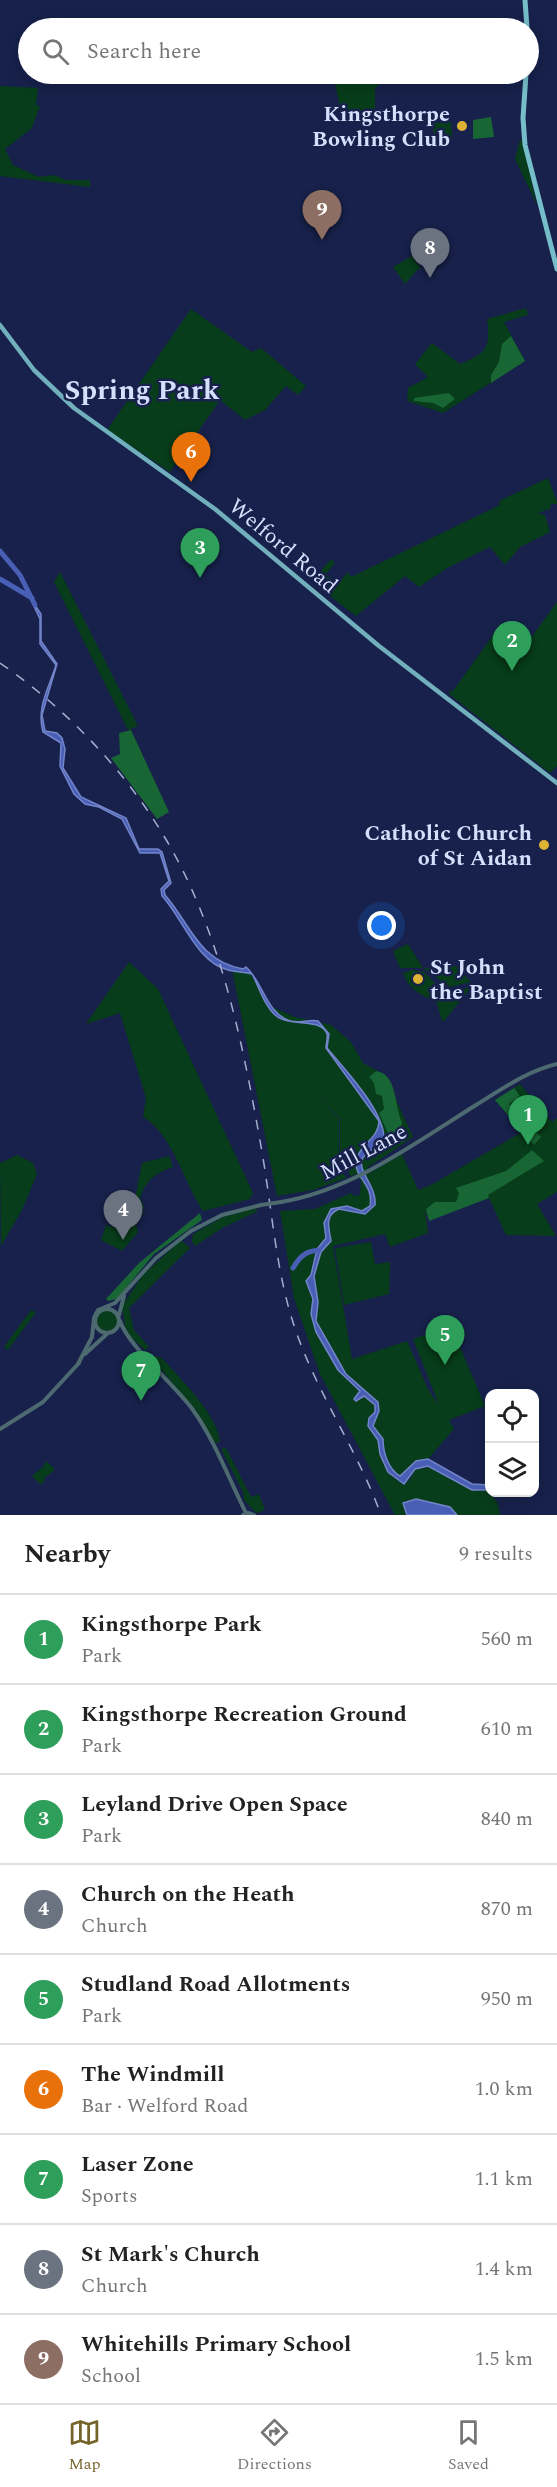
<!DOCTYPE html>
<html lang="en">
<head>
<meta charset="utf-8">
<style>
  :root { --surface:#fff; --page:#f6f6f6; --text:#222; --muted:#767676; --line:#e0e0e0; --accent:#75632a }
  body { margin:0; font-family:Spectral,serif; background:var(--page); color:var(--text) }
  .controls { position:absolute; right:18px; bottom:18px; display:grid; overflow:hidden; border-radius:12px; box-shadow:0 3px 15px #0003 }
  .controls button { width:54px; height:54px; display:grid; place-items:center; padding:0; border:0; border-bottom:2px solid var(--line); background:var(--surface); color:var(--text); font:30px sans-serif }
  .you { position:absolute; left:382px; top:926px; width:21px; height:21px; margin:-15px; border:4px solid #fff; border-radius:50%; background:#1a73e8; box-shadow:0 0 0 9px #1a73e833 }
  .badge { display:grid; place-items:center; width:39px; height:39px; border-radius:50%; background:var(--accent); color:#fff; font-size:20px; font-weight:700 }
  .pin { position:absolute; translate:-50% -50px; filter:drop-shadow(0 2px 3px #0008) }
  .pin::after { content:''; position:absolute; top:32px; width:21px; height:18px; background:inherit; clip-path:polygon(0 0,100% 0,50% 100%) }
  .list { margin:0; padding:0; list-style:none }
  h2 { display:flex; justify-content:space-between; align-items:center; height:78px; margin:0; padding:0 24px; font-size:26px }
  h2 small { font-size:20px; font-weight:400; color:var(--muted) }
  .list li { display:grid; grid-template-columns:39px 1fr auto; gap:18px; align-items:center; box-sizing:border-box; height:90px; padding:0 24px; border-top:2px solid var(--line) }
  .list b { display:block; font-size:22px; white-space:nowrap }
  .list p { margin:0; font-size:20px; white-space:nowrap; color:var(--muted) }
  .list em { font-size:20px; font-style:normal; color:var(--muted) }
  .icon { flex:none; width:33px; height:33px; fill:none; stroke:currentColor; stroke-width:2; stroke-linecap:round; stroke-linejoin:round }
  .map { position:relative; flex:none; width:557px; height:1515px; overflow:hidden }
  .search { position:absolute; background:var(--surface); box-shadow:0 3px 15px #0003; left:18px; right:18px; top:18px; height:66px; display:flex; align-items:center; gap:15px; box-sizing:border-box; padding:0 21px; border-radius:33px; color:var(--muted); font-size:22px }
  .sheet { height:888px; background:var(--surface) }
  nav { display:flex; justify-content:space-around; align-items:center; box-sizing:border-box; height:84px; border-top:2px solid var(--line); background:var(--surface); font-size:16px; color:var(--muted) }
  nav a { display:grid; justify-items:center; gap:3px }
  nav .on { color:var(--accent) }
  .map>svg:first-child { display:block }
  .green { fill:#073d1a }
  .forest { fill:#186633 }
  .water { fill:#495fb5; stroke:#7385ca; stroke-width:1.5 }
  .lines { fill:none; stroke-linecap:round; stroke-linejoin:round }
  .river { stroke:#495fb5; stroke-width:5 }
  .tertiary { stroke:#4d6a70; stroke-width:4 }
  .primary { stroke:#70afbb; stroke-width:4.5 }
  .trunk { stroke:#76bdca; stroke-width:5 }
  .rail { stroke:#a4aecd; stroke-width:1.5; stroke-dasharray:10 10; stroke-linecap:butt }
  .tertiary-bridge { stroke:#4d6a70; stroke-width:4 }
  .poi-dot { fill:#dbb233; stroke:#17214b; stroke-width:2 }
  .labels { text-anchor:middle; stroke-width:5; stroke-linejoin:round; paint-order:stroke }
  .poi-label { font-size:22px; font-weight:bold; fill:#d5dffb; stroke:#17214b; text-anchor:end }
  .street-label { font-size:22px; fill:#d5dffb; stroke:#17214b }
  .district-label { font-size:28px; font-weight:bold; fill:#d5dffb; stroke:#17214b }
</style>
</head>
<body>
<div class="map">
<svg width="557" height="1515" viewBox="0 0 557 1515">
  <rect width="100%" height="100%" fill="#17214b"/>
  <!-- green -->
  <path class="green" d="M 333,74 L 388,74 L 375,89 L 375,110 L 342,117 Z
    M 0,86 L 38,88 L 36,105 L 40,106 L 32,128 L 5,149 L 13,165 L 39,177 L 54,175 L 66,180 L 90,180 L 90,187 L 0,176 Z
    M 451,122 L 452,140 L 434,142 L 433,123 Z
    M 520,139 L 522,141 L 537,205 L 515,159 Z
    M 412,256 L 421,269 L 418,269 L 405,284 L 393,267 Z
    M 526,308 L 528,315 L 504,322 L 525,361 L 443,413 L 407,401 L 408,388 L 428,377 L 415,364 L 432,343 L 460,364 C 486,353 491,349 487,319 Z
    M 191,309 L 252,352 L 261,348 L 306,386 L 298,395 L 286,386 L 265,410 L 245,420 L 220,400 L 170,472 L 107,430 Z
    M 548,478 L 556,499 L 551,504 L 556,499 L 557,504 L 551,504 L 550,509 L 538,513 L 545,515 L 550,532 L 520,547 L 505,565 L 490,547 L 447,568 L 419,587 L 405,576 L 356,616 L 325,592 L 325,575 L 323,591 L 315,578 L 331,559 L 335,563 L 325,575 L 338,583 L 348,572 L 351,577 L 500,505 L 499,501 Z
    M 60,572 L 138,726 L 128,730 L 54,582 Z
    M 557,602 L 557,766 L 550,773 L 450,695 L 449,689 L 452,692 L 496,631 L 522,650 Z
    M 408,944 L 423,968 L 456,966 L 471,982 L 450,987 L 423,968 L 400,968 L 393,951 Z
    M 129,962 L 158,989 L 253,1193 L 250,1199 L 203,1211 C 183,1181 174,1136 143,1117 L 146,1098 L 120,1013 L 86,1024 Z
    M 232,969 L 250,973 L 268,1005 L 295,1017 L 331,1025 L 351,1042 L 363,1063 L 385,1075 L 413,1137 L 367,1168 L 370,1173 L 402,1154 L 418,1190 L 431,1185 L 522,1132 L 495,1100 L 520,1084 L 552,1122 L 557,1118 L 557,1192 L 537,1204 L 556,1236 L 506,1235 L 489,1198 L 428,1218 L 425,1210 L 428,1233 L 390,1247 L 385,1234 L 333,1246 L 352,1359 L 407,1341 L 428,1389 L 439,1405 L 413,1339 L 451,1326 L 485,1406 L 449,1420 L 454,1429 L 428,1459 L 416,1461 L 403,1475 L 397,1475 C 383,1459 386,1441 373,1426 L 373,1421 L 378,1415 C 372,1385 353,1389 341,1366 L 343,1375 L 360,1391 L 356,1401 L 364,1396 L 375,1405 L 375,1412 L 369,1418 L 368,1426 L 377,1437 L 379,1449 L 391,1475 L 401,1483 L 409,1481 L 415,1469 L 432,1467 L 472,1490 L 489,1490 L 498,1504 L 500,1515 L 457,1515 C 449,1503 415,1496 403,1503 L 407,1515 L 395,1515 L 320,1374 L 294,1298 L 280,1211 L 315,1209 L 351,1193 L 355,1196 L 360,1195 L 361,1181 L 357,1174 L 350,1176 L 344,1161 L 340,1161 L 340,1119 L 312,1089 L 339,1119 L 339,1165 L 346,1178 L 313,1190 L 277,1196 Z
    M 412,970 L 424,972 L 444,993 L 430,999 C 417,993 407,986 403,973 Z
    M 472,986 L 444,1021 L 442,1021 L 436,1001 Z
    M 17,1155 L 33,1163 L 37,1174 L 22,1210 L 1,1246 L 0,1163 Z
    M 169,1156 L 173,1167 C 156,1173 146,1180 140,1198 L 145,1209 L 134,1204 L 142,1163 Z
    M 122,1204 L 145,1213 L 134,1219 L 138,1232 L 122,1251 L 101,1240 L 106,1225 L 115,1228 C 129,1224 121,1213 122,1204 Z
    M 255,1208 L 258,1211 L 224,1227 L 195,1246 L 192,1242 L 193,1234 L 223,1217 Z
    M 181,1240 L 190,1248 L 129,1308 L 134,1330 L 149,1347 L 145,1350 L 126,1333 L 122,1306 L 143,1275 Z
    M 371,1242 L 375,1264 L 390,1262 L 389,1294 L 344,1305 L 335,1248 Z
    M96 1320a11 11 0 1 1 22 0a11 11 0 1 1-22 0Z
    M 31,1310 L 36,1312 L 8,1350 L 4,1347 Z
    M 156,1356 L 162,1358 C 179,1378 218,1414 220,1442 L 214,1443 L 196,1410 L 157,1365 L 153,1358 Z
    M 226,1448 L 251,1497 L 259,1494 L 265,1510 L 256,1513 L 244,1500 L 243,1492 L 221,1449 Z
    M 46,1461 L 54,1468 L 54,1471 L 44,1478 L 45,1480 L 41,1485 L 32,1476 L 43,1467 Z"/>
  <!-- forest -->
  <path class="forest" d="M 491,117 L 494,137 L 473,139 L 473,120 Z
    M 511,336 L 525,361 L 491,383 L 491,375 L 499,362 L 502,344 Z
    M 449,393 L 455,399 L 443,408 L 433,403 L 414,401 L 414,398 Z
    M 131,730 L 169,812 L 157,819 L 111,758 L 120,754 L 119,733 Z
    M 376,1071 C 398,1074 394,1107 402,1122 L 400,1131 L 405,1141 L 393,1145 L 379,1113 L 384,1109 L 382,1096 L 376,1094 L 374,1083 L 369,1077 Z
    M 514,1088 L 520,1096 L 509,1104 L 541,1137 L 534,1145 L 495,1100 Z
    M 532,1150 L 544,1161 L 488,1195 L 489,1198 L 429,1221 L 426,1209 L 435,1202 L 456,1202 L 459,1193 L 456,1188 L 506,1171 Z
    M 200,1213 L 202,1220 L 154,1254 L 117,1299 L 108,1301 L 106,1299 L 139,1263 Z"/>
  <!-- water -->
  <path class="water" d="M 30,598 L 41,614 L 41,641 L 57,664 L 42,715 L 45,731 L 57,733 L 62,738 L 65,749 L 63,768 L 81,797 L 126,818 L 139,849 L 158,849 L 162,852 L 171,883 L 164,890 L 165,895 C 190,923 198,961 243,969 L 246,967 C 263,982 266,1013 290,1021 C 299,1024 309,1019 318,1021 L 329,1034 L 327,1048 C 345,1070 386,1112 384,1141 C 378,1148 365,1151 362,1160 C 358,1172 377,1187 375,1205 L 365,1214 L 339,1209 C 324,1215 329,1228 331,1241 L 321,1252 L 314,1276 L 318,1302 L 316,1321 L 346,1374 L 378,1402 L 379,1411 L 373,1426 L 383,1439 C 383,1452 388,1469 400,1476 L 416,1461 L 428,1459 L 472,1484 L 489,1485 L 489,1490 L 472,1490 L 428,1466 L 415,1469 L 404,1484 L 388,1472 L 380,1454 L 378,1440 L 368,1426 L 369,1418 L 375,1412 L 375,1405 L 364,1396 L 356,1401 L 354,1399 L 360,1391 L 338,1370 L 316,1332 L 311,1314 L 313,1299 L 306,1281 L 311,1275 L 317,1249 L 326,1238 L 324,1223 L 331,1209 L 347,1206 L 362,1211 L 370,1206 C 374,1185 355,1178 356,1162 C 358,1145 379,1139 379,1121 L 326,1048 C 326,1044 328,1038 327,1034 C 321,1017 290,1028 275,1015 C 264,1005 259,987 252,974 C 244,972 235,972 228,970 C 197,963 182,917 162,896 L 161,889 L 169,881 L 160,853 L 140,853 L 122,819 L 99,807 L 85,804 L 74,794 L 60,766 L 61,743 L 43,732 C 36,708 49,688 56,665 L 40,644 L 40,619 Z
    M 416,1499 L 450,1507 L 457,1515 L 407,1515 L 403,1503 Z"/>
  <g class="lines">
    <!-- river -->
    <path class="river" d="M 0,551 L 20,575 L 35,605
      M 0,579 L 32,598
      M 293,1268 C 300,1256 306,1251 319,1250"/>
    <!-- tertiary -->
    <path class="tertiary" d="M 281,1202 C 353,1190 415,1143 476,1105 C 502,1089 527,1071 557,1064
      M95 1321a12 12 0 1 1 24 0a12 12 0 1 1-24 0Z
      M 119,1315 L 124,1296
      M 120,1321 C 129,1347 174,1384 193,1410 C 215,1441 229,1479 246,1513
      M 85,1354 L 108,1333
      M 78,1364 L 92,1337 L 94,1318 L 98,1310 L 115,1303 L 156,1258 L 191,1231 L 222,1215 L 261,1205
      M 0,1429 L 43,1402 L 79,1363
      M 243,1515 L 249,1513 L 254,1515"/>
    <!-- primary -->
    <path class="primary" d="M 0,325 L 34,370 L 74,408 L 215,509 L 379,646 L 557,783"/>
    <!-- trunk -->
    <path class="trunk" d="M 525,0 L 527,28
      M 526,74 L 523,118 L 525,145 L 557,269"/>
    <!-- rail -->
    <path class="rail" d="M 0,663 C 83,720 156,804 195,897 C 230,977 247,1067 262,1152 C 271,1204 275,1258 289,1309 C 310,1385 355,1443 381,1515"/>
    <!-- tertiary-bridge -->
    <path class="tertiary-bridge" d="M 261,1205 L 281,1202"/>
  </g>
  <!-- markers -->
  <g class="poi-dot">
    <circle cx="462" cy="126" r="6"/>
    <circle cx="544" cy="845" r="6"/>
    <circle cx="418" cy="979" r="6"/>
  </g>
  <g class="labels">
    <!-- poi labels -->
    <g class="poi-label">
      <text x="450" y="121">Kingsthorpe<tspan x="450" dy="25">Bowling Club</tspan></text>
      <text x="532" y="840">Catholic Church<tspan x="532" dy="25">of St Aidan</tspan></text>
      <text x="430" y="974" text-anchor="start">St John<tspan x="430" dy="25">the Baptist</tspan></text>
    </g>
    <!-- street labels -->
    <g class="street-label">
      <text transform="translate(284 545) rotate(40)" y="8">Welford Road</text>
      <text transform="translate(363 1151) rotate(-28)" y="8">Mill Lane</text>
    </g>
    <!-- district labels -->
    <g class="district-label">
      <text x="142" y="399">Spring Park</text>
    </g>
  </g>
</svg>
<div class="controls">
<button><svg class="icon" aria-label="locate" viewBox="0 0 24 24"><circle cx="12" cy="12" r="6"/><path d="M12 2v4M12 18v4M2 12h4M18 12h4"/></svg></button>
<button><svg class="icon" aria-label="layers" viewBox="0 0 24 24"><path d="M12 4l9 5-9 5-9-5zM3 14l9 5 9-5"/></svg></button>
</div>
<div class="you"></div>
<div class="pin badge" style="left:528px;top:1145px;background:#2e9e5b">1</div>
<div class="pin badge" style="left:512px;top:671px;background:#2e9e5b">2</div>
<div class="pin badge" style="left:200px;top:578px;background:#2e9e5b">3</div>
<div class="pin badge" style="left:123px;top:1240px;background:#6b7280">4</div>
<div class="pin badge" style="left:445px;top:1365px;background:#2e9e5b">5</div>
<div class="pin badge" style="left:191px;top:482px;background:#e8710a">6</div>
<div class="pin badge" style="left:141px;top:1401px;background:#2e9e5b">7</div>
<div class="pin badge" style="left:430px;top:278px;background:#6b7280">8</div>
<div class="pin badge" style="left:322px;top:240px;background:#8d6e63">9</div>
<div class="search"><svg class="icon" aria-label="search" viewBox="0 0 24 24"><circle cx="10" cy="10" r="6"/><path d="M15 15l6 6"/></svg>Search here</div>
</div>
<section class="sheet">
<h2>Nearby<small>9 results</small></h2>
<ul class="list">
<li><span class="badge" style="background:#2e9e5b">1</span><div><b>Kingsthorpe Park</b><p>Park</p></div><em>560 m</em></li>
<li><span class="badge" style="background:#2e9e5b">2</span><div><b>Kingsthorpe Recreation Ground</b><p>Park</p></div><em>610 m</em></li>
<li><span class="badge" style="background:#2e9e5b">3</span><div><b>Leyland Drive Open Space</b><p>Park</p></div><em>840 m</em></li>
<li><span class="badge" style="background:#6b7280">4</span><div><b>Church on the Heath</b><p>Church</p></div><em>870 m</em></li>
<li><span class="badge" style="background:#2e9e5b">5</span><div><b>Studland Road Allotments</b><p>Park</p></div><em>950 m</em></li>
<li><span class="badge" style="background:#e8710a">6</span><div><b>The Windmill</b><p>Bar · Welford Road</p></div><em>1.0 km</em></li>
<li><span class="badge" style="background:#2e9e5b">7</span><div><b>Laser Zone</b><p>Sports</p></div><em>1.1 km</em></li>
<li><span class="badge" style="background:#6b7280">8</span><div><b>St Mark's Church</b><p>Church</p></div><em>1.4 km</em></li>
<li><span class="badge" style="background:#8d6e63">9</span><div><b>Whitehills Primary School</b><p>School</p></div><em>1.5 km</em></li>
</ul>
</section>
<nav>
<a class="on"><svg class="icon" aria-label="map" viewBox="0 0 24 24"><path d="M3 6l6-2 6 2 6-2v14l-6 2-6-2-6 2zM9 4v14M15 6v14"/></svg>Map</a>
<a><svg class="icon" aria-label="directions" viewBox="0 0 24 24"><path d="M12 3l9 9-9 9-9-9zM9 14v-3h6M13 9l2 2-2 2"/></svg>Directions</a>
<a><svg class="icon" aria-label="saved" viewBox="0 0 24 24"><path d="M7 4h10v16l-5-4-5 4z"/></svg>Saved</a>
</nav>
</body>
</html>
